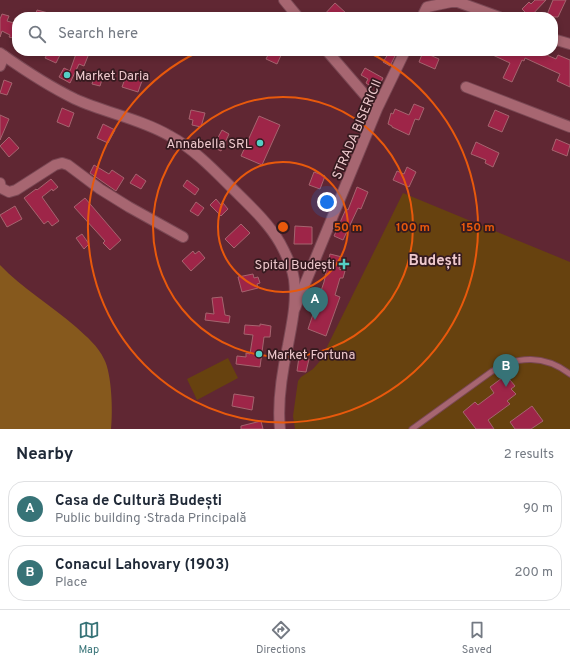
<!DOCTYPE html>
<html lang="en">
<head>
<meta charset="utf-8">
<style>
  :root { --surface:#fff; --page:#f2f2f3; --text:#1f2937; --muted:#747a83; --line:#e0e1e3; --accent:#377377 }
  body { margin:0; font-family:Overpass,sans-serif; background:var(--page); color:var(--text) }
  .you { position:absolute; left:327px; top:202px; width:14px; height:14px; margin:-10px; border:3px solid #fff; border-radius:50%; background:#1a73e8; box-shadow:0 0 0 6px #1a73e833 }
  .badge { display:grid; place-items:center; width:26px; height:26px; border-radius:50%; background:var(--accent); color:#fff; font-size:13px; font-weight:700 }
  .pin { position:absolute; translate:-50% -33px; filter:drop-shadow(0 1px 2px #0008) }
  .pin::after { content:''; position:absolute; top:21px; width:14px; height:12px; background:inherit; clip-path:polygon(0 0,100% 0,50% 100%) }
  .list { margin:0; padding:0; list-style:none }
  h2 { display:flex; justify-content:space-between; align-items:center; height:52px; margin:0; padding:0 16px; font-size:17px }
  h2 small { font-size:13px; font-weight:400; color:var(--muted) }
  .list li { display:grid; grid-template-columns:26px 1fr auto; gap:12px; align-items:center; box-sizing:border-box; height:56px; margin:0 8px 8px; padding:0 8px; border:1px solid var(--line); border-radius:16px }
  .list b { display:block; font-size:15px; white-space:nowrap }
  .list p { margin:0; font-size:13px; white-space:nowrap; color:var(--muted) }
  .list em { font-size:13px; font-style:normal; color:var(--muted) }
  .icon { flex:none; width:22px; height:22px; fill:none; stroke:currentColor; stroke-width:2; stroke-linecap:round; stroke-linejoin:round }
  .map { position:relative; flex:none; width:570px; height:429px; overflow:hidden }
  .search { position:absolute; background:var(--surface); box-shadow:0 2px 6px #0003; left:12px; right:12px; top:12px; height:44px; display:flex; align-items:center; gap:10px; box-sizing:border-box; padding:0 14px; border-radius:16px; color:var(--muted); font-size:15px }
  .sheet { height:180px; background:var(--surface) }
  nav { display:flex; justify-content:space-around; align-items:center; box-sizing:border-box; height:56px; border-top:1px solid var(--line); background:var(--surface); font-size:11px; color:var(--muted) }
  nav a { display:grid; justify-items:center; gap:2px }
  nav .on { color:var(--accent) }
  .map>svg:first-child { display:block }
  .green { fill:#67420f }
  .forest { fill:#86591d }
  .building { fill:#9e2548; stroke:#a5646f }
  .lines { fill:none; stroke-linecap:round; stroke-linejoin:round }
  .lane-casing { stroke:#7a4854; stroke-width:7 }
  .street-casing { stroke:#7a4854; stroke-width:12 }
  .secondary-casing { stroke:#7a4854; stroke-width:12 }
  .lane { stroke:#a76671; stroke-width:5 }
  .street { stroke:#a76671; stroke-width:10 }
  .secondary { stroke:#a76671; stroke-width:10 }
  .ring { fill:none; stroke:#e8590c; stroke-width:2 }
  .poi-dot { fill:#55cec5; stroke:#351a1f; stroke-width:1.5 }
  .labels { text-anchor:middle; stroke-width:3.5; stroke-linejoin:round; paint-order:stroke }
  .poi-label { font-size:13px; fill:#eec9cd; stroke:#351a1f; text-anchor:start }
  .street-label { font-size:13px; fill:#eec9cd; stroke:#351a1f }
  .quarter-label { font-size:15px; font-weight:bold; fill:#eec9cd; stroke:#351a1f }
  .centre { fill:#e8590c; stroke:#351a1f; stroke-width:2 }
  .ring-label { font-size:12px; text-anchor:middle; font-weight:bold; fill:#e8590c; stroke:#351a1f; stroke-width:3.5; stroke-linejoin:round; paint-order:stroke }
</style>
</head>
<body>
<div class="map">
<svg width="570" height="429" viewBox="0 0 570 429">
  <rect width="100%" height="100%" fill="#602733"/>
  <!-- green -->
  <path class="green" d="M 403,193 L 570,262 L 570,429 L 295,429 L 293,416 L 298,381 L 301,377 L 313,369 L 320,361 Z
    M 228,358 L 238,378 L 197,400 L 187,379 Z"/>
  <!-- forest -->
  <path class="forest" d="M 0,265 C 22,288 52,306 76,327 C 87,337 98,346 104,359 C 112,374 113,412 111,429 L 0,429 Z"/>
  <!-- building -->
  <path class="building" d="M 535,0 L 546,0 L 530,17 L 522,9 L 529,2 L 531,4 Z
    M 553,0 L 566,0 L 558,17 L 546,17 Z
    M 335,3 L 346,13 L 343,17 L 322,17 Z
    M 37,10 L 56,15 L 56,17 L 35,17 Z
    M 2,14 L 9,16 L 7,21 L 14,23 L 15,18 L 17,18 L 17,39 L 9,37 L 10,35 L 2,31 L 0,37 L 0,19 Z
    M 49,51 L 62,51 L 56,63 L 45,58 Z
    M 77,51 L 90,51 L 84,66 L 79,64 L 70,83 L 59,77 L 64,68 L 70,71 Z
    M 270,51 L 283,51 L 277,64 L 266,59 Z
    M 390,51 L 396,54 L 390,66 L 383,62 Z
    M 484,51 L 543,51 L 542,53 L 556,59 L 558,55 L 570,60 L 570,87 L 557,81 L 560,74 L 525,58 L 524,61 L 522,60 L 512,82 L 503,78 L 510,63 Z
    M 423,52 L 439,59 L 435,69 L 419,62 Z
    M 365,68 L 383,78 L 379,86 L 374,83 L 372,87 L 366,83 L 368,79 L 361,75 Z
    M 96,71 L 104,73 L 100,86 L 92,84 Z
    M 127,73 L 143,78 L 138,92 L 122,87 Z
    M 4,80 L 12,83 L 7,95 L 0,93 Z
    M 414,104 L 424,108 L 419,120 L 415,119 L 409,135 L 392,127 L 392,126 L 388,124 L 391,113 L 393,114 L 395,109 L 409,115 Z
    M 62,108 L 74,113 L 69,127 L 57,122 Z
    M 191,110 L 205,113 L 201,127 L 192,125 L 193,120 L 189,119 Z
    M 495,110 L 509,116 L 502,132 L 488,126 Z
    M 0,115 L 9,119 L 0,140 Z
    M 259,116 L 280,125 L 262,165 L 241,156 Z
    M 103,124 L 115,130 L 108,143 L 97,138 Z
    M 222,130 L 229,134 L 221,151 L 213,147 Z
    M 9,137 L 19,148 L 9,157 L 0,146 Z
    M 556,139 L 570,145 L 567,156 L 552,150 Z
    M 476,142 L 499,153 L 493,167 L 485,163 L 486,160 L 471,154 Z
    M 94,165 L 109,174 L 112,170 L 124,178 L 116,191 L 90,173 Z
    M 407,167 L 416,172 L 409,187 L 393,180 L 397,171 L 404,174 Z
    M 314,172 L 325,176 L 320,189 L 309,185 Z
    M 136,174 L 146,181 L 141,189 L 130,183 Z
    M 51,179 L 58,187 L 53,191 L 52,189 L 42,197 L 59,221 L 52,226 L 48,221 L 44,224 L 24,198 L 36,189 L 37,190 Z
    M 187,180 L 199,189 L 195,195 L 183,186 Z
    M 357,187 L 368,192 L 361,209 L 358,208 L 343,240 L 334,236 L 346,209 L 348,210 Z
    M 85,198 L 121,240 L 110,250 L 103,243 L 105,241 L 74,207 Z
    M 216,199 L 221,205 L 223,203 L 228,209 L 221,216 L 210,205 Z
    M 196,202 L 204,208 L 198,216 L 190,211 Z
    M 15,206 L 22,219 L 7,227 L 0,215 Z
    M 241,224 L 250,233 L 234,248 L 225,239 Z
    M 295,226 L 312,227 L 312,244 L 294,244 Z
    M 82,234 L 89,244 L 84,249 L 76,238 Z
    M 193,251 L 195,254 L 199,251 L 205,258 L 191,271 L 182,261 Z
    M 330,254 L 342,257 L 339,269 L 345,271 L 343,278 L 340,278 L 335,295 L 340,297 L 326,336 L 308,329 L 324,282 Z
    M 253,274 L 254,278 L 258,277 L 260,283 L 257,284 L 258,288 L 242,292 L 238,277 Z
    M 222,297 L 225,315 L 230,316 L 229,323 L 205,320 L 206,313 L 214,314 L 212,298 Z
    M 260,324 L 271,326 L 270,337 L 264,337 L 260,367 L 236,364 L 237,356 L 246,357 L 246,353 L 250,354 L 253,335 L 244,334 L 245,325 L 260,326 Z
    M 299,357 L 309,359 L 306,372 L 297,371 Z
    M 506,375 L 515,386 L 511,389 L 516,394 L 507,401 L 510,404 L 488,420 L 494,429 L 476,429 L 463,412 L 475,402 L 478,405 L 494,393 L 490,387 Z
    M 234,394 L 254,397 L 252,410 L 232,406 Z
    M 532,406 L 543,421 L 531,429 L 515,429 L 510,422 Z
    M 261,421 L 263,429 L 241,429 L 241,426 Z"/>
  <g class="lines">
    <defs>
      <path id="lane" d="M 412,429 L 491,372 C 517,355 545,355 570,374"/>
      <path id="street" d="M 284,0 L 298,17
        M 422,17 L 427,7 L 451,2 L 458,2 L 499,17
        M 553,39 L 570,44
        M 327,51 L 377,109
        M 0,66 L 4,56
        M 466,87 L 570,127
        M 0,183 L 1,188 L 9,192 L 16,190 L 55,165 L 62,163 L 68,165 L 100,189 L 129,207 L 183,237
        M 295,308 L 377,109 L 405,51"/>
      <path id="secondary" d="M 0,53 C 24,70 48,86 75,99 C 106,113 141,119 170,136 C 194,149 213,169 232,188 C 249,205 268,222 280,243 C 286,254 292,266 294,279 C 297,302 292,323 288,345 C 282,372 277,401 280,429"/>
    </defs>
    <!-- lane casing -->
    <use href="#lane" class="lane-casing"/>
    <!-- street casing -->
    <use href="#street" class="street-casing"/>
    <!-- secondary casing -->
    <use href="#secondary" class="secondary-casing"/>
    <!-- lane -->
    <use href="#lane" class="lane"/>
    <!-- street -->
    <use href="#street" class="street"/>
    <!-- secondary -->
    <use href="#secondary" class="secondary"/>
  </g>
  <!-- distance rings -->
  <g class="ring">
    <circle cx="283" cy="227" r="65"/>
    <circle cx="283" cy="227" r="130"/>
    <path d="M368 52A195 195 0 1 1 198 52"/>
  </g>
  <!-- markers -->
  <g class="poi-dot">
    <circle cx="67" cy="75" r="4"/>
    <circle cx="260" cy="143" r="4"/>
    <path d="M342 258h4v4h4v4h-4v4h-4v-4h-4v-4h4z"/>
    <circle cx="259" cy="354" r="4"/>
  </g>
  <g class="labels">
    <!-- poi labels -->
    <g class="poi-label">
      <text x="75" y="80">Market Daria</text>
      <text x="252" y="148" text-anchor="end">Annabella SRL</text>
      <text x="335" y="269" text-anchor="end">Spital Budești</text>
      <text x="267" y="359">Market Fortuna</text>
    </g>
    <!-- street labels -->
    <g class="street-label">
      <text transform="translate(356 129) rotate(-67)" y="5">STRADA BISERICII</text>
    </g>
    <!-- quarter labels -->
    <g class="quarter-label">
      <text x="435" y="265">Budești</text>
    </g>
  </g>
  <circle cx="283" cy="227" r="6" class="centre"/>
  <g class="ring-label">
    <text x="348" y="231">50 m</text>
    <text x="413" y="231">100 m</text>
    <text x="478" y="231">150 m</text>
  </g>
</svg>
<div class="you"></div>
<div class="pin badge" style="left:315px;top:320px">A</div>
<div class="pin badge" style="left:506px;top:387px">B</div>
<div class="search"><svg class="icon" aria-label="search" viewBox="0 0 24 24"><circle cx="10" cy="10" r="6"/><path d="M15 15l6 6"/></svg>Search here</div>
</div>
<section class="sheet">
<h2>Nearby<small>2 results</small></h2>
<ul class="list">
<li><span class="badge">A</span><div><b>Casa de Cultură Budești</b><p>Public building · Strada Principală</p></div><em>90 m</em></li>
<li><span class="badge">B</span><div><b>Conacul Lahovary (1903)</b><p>Place</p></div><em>200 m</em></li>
</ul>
</section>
<nav>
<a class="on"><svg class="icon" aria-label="map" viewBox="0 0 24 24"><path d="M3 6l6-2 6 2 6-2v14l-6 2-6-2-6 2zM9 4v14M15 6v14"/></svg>Map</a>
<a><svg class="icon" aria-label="directions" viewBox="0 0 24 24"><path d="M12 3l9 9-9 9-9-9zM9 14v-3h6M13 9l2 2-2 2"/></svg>Directions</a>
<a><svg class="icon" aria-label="saved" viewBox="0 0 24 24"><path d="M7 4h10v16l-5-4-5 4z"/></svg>Saved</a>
</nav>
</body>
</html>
